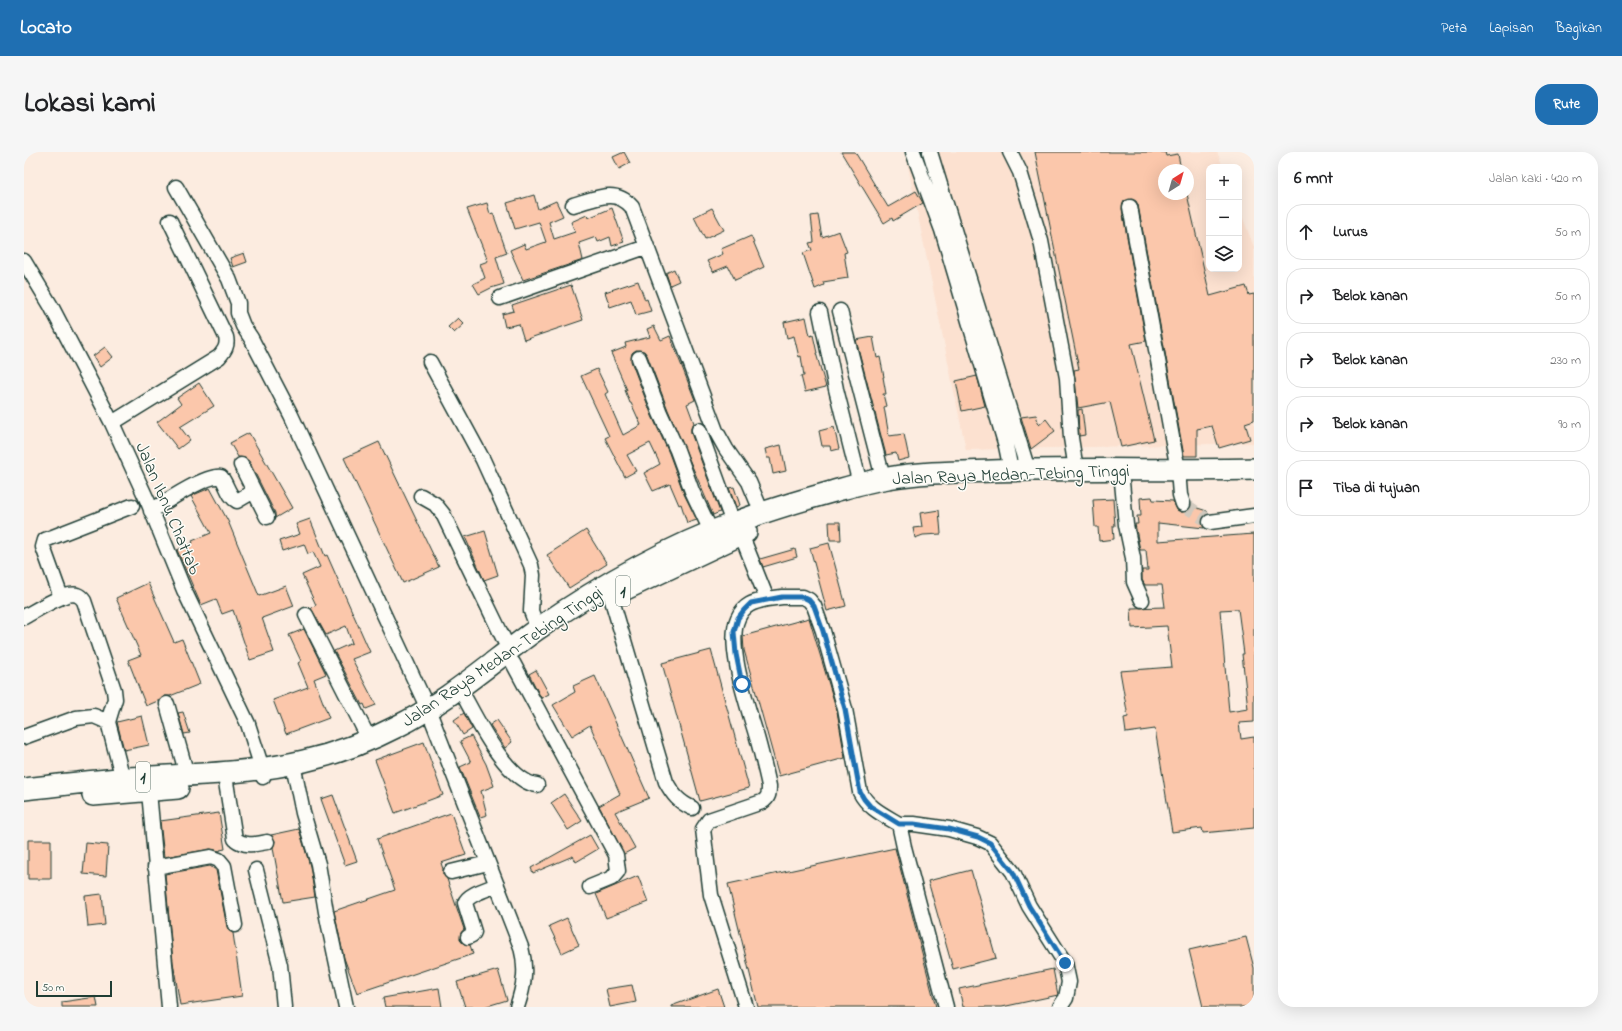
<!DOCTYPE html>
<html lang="id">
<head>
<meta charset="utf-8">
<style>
  :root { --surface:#fff; --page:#f6f6f6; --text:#202124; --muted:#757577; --line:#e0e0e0; --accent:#1f6fb2 }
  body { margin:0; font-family:"Indie Flower",sans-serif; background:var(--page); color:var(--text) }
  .controls { position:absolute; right:12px; top:12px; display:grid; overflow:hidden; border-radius:8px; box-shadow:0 4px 16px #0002 }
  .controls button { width:36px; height:36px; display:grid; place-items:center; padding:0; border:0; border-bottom:1px solid var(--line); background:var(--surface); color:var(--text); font:20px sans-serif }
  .compass { position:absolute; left:1134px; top:12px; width:36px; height:36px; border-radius:50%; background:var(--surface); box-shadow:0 4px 16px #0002; rotate:37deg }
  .scale { position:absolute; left:12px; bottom:10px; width:76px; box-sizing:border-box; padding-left:4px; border:2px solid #1f3d34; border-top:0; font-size:11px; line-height:14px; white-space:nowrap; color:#1f3d34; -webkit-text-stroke:3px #fdfcf7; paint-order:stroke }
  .stop { position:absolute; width:12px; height:12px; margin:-9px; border:3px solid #1f6fb2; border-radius:50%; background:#fff }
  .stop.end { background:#1f6fb2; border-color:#fff; box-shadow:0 1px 4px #0008 }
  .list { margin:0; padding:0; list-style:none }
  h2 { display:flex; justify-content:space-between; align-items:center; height:52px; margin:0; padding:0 16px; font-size:17px }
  h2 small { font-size:13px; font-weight:400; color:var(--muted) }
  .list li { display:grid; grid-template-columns:26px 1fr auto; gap:12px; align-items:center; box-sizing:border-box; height:56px; margin:0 8px 8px; padding:0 8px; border:1px solid var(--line); border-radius:16px }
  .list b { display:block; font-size:15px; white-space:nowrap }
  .list em { font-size:13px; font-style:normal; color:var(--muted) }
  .icon { flex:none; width:22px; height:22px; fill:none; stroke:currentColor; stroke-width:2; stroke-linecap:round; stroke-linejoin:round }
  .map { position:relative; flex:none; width:1230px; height:855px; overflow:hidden; border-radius:16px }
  header { display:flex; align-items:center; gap:24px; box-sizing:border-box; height:56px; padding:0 20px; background:var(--accent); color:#fff }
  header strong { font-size:19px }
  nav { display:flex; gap:22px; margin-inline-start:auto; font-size:14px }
  .intro { display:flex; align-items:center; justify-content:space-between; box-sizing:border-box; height:96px; padding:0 24px }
  h1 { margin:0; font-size:28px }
  .button { padding:10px 18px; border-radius:16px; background:var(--accent); color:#fff; font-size:14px; font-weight:700 }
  main { display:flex; gap:24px; padding:0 24px }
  aside { flex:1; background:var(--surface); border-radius:16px; box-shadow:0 4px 16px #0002 }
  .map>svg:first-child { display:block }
  .built { fill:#fce1d0; fill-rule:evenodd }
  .building { fill:#fbc7ab; stroke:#1f3d34; fill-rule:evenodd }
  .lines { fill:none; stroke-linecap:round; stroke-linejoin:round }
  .minor-tunnel { stroke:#d0c9be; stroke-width:14; stroke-dasharray:14 7; stroke-linecap:butt }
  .minor-casing { stroke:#1f3d34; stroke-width:17 }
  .highway-casing { stroke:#1f3d34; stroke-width:24 }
  .minor { stroke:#fdfcf7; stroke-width:14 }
  .highway { stroke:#fdfcf7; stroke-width:21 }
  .route { stroke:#1f6fb2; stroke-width:5 }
  .labels { text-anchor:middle; stroke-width:3; stroke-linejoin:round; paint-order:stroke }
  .shield { fill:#fdfcf7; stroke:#62766e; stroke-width:1 }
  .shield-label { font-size:17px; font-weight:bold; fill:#1f3d34 }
  .street-label { font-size:18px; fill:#1f3d34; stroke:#fdfcf7 }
</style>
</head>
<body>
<header>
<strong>Locato</strong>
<nav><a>Peta</a><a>Lapisan</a><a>Bagikan</a></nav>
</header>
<div class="intro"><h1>Lokasi kami</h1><a class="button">Rute</a></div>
<main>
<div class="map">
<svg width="1230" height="855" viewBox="0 0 1230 855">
  <rect width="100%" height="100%" fill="#fcece0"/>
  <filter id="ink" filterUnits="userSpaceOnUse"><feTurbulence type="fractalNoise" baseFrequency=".025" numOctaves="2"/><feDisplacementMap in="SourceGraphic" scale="8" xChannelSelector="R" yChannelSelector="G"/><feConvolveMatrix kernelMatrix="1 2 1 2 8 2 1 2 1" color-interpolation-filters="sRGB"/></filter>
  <g filter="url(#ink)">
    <!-- built -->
    <path class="built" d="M 881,0 L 1193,0 L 1199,15 L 1185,15 L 1185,117 L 1215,117 L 1215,56 L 1230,95 L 1230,291 L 942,298 ZM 1140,18 L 1164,18 L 1164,42 L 1140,42 Z"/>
    <!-- building -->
    <path class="building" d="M 600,0 L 606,11 L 595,17 L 589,5 Z
      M 817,0 L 831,0 L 864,55 L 892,39 L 899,51 L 869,69 L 868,66 L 860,71 Z
      M 1011,0 L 1141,0 L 1142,4 L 1154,2 L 1157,18 L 1140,18 L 1140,42 L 1163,42 L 1186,144 L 1222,134 L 1225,143 L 1230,142 L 1230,268 L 1221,271 L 1226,287 L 1195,296 L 1188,274 L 1173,277 L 1173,304 L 1160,304 L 1114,53 L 1112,49 L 1108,47 L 1100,49 L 1098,57 L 1122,189 L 1107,192 L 1130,288 L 1097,295 L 1086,250 L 1054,256 L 1050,218 L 1055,217 Z
      M 510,43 L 514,57 L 532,49 L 539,64 L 525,70 L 530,87 L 551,80 L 547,70 L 563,63 L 564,66 L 588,56 L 600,90 L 588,94 L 586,85 L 574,90 L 572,85 L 555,91 L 559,108 L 499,128 L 486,98 L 500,92 L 502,97 L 522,90 L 515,70 L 491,77 L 483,51 Z
      M 463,51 L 466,62 L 469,61 L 483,101 L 472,105 L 480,132 L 467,136 L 455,142 L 449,132 L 461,126 L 456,112 L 464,109 L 443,57 Z
      M 688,56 L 700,78 L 681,87 L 670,65 Z
      M 794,63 L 798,85 L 815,79 L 823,100 L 820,101 L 824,126 L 799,130 L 800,133 L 791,137 L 779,101 L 788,98 L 785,91 L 790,90 L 787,64 Z
      M 727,84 L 740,115 L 711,128 L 704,114 L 689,120 L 683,109 L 699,102 L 697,97 Z
      M 220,101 L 223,110 L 209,115 L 206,106 Z
      M 650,117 L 655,129 L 646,133 L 642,121 Z
      M 614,129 L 621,148 L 623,147 L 627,159 L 612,163 L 607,148 L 586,155 L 581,140 Z
      M 547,133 L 559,168 L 500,188 L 495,172 L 481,175 L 478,162 L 490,159 L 488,153 Z
      M 782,165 L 786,184 L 789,183 L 793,201 L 792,201 L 802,235 L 781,240 L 777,224 L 780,224 L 777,204 L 775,205 L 770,184 L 763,186 L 760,170 Z
      M 434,166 L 440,172 L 430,181 L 424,175 Z
      M 630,174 L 637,188 L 646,184 L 671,248 L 663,252 L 670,271 L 667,276 L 667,281 L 696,360 L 689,363 L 644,258 L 623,203 L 620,199 L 612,198 L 608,201 L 607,209 L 628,264 L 645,301 L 660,342 L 673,368 L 663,371 L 657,352 L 655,353 L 646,332 L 629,339 L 620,321 L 636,312 L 626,291 L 603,303 L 612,319 L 601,325 L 581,286 L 585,284 L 557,224 L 573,217 L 584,240 L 581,242 L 599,283 L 617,273 L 607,251 L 606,251 L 601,238 L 603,238 L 587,201 L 602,195 L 601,191 L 626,185 L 623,177 Z
      M 849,185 L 853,206 L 856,205 L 860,225 L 859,225 L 862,242 L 859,242 L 862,254 L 860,255 L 865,284 L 880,282 L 885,306 L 874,309 L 872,301 L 862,303 L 832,188 Z
      M 81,195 L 89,205 L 76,215 L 69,204 Z
      M 953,224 L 961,254 L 938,259 L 932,229 Z
      M 175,231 L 190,254 L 156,275 L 166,288 L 154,297 L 133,270 L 157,252 L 153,246 Z
      M 1058,257 L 1061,283 L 1055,284 L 1054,258 Z
      M 1012,263 L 1015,273 L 1022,267 L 1031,279 L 1007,297 L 997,265 Z
      M 810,275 L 815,297 L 807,299 L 806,294 L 798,294 L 795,279 Z
      M 225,281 L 268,356 L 251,366 L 251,361 L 225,309 L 221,306 L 214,305 L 206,291 Z
      M 355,290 L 415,415 L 379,431 L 320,306 Z
      M 757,293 L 762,319 L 749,322 L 746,306 L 743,306 L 741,297 Z
      M 710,335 L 716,353 L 712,355 L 705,336 Z
      M 186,336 L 204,369 L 235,444 L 262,434 L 270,454 L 238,466 L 250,500 L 226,508 L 209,458 L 198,462 L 192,447 L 177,453 L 153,398 L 169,391 L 168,389 L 187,381 L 167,344 Z
      M 1128,345 L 1129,348 L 1149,349 L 1153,358 L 1157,360 L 1162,360 L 1167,354 L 1183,359 L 1184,362 L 1178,367 L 1178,372 L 1180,376 L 1134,371 L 1134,389 L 1230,382 L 1230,570 L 1215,571 L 1217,587 L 1230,585 L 1230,676 L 1179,681 L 1178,676 L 1148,680 L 1131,577 L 1102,581 L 1100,566 L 1104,565 L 1096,519 L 1148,515 L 1143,474 L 1108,476 L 1107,456 L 1141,455 L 1138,433 L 1121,433 L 1118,428 L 1118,418 L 1124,418 L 1122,398 L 1116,398 L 1111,372 L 1114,372 L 1113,364 L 1117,364 L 1116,346 ZM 1214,457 L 1220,502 L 1218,502 L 1224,557 L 1205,560 L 1196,458 Z
      M 1089,347 L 1091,374 L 1089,374 L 1090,387 L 1075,389 L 1074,375 L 1071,375 L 1069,348 Z
      M 915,358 L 917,382 L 899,383 L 891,386 L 889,376 L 898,375 L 896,361 Z
      M 286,367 L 301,404 L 303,403 L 346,500 L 328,507 L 352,553 L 342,557 L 340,552 L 338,553 L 310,499 L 328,491 L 322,474 L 302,483 L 287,456 L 292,453 L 278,423 L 296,415 L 289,400 L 284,402 L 280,392 L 258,399 L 255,389 L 276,382 L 272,372 Z
      M 805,370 L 816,370 L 817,388 L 806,388 Z
      M 562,378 L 583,412 L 545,436 L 523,403 Z
      M 461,379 L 474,423 L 460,428 L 441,385 Z
      M 805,391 L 822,454 L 803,459 L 786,396 Z
      M 771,397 L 773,405 L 739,415 L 736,407 Z
      M 124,431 L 150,490 L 158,487 L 176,532 L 146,544 L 140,544 L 136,548 L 122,554 L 104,508 L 117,503 L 92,446 Z
      M 785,466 L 813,559 L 821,606 L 755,624 L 720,498 L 719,484 Z
      M 280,477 L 302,522 L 290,527 L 305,566 L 262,582 L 249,548 L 284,535 L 274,511 L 277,509 L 265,483 Z
      M 687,498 L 725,636 L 676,649 L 638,511 Z
      M 512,518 L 525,542 L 517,546 L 505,522 Z
      M 571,524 L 625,646 L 591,660 L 611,696 L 600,702 L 575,654 L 596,642 L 566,573 L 548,584 L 529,553 L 551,540 L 549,534 Z
      M 159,560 L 166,581 L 160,582 L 154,561 Z
      M 440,561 L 448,577 L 439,583 L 430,568 Z
      M 118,564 L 125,593 L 100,598 L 93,570 Z
      M 473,568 L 488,590 L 481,596 L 466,573 Z
      M 447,584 L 462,612 L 470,634 L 457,639 L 463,663 L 456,665 L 436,615 L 447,610 L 436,589 Z
      M 400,590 L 419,643 L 371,661 L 351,608 Z
      M 540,642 L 558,669 L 544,678 L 527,651 Z
      M 309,643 L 333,709 L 321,713 L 297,647 Z
      M 195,661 L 201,697 L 196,698 L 196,699 L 186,697 L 140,705 L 136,669 Z
      M 427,661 L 442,703 L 417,711 L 419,717 L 419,722 L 423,727 L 440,777 L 437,781 L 436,788 L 440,792 L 446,793 L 449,802 L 333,841 L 320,806 L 310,759 L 371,738 L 353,687 Z
      M 275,677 L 286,714 L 291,745 L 259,750 L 249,696 L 251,689 L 247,683 Z
      M 566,683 L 574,697 L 552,710 L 549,704 L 509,721 L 507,716 Z
      M 4,688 L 27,688 L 27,727 L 4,727 Z
      M 62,691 L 84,693 L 82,724 L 59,722 Z
      M 871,696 L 912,855 L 734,855 L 704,732 Z
      M 186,714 L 192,718 L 203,775 L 205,779 L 209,781 L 218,844 L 156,853 L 149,810 L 141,722 Z
      M 947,718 L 972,806 L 929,817 L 904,729 Z
      M 614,724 L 624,750 L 582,766 L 572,742 Z
      M 78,742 L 81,773 L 64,775 L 61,744 Z
      M 543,766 L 555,793 L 538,801 L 525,774 Z
      M 1222,785 L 1230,816 L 1230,855 L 1179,855 L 1165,798 Z
      M 1029,817 L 1034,843 L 978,855 L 939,855 L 935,837 Z
      M 474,818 L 483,848 L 460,855 L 441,855 L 433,830 Z
      M 608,833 L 612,850 L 586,855 L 582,837 Z
      M 415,836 L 418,855 L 361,855 L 359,846 Z
      M 694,837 L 700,855 L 647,855 L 647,854 Z
      M 72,845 L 74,855 L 38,855 L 38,850 Z"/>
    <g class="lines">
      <!-- minor-tunnel -->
      <path class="minor-tunnel" d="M 1159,352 L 1186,370"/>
      <defs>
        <path id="minor" d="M 889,0 L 918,78 L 982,294 L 987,318
          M 906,0 L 1004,318
          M 986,0 L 996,20 L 1017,89 L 1043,226 L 1047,286 L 1052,317
          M 152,35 L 205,127 L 214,151 L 214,161 L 219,174 L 227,186 L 267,263 L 404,557 L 497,795 C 503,817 500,834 493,855
          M 549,53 C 571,47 591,35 608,55 L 692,279 L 702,297 L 725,330 L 738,361
          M 1106,55 L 1154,318 L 1156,343 L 1159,352
          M 0,109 L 27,154 L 88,271 L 124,350 L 160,438 L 224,572 L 238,616 L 239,625
          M 476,146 L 622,95
          M 816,159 L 859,326
          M 796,160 L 812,237 L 836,332
          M 615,206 L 636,261 L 653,298 L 668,339 L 687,379
          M 406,210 L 459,308 L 507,413 L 509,423 L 507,459 L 514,477
          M 88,271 L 195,205 C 201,198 204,193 202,185 L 146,69
          M 675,278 L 709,371
          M 217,313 L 230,339
          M 1098,330 L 1102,373 L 1109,406 L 1110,430 L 1118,448
          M 397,344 L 411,352 L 419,362 L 485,498
          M 127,359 C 141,350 183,322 197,325 C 203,332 204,344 213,349 L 230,339 L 243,365
          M 1186,370 L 1230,364
          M 717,382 L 743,447 C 730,450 720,452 714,466 C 701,494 726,560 734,589 C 738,604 742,619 745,634 C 745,641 745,646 738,650 L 685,668 L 679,677 L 687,743 L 722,855
          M 37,445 L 19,395 L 21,388 L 108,354
          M 587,445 L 642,630 C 649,643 655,650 668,656
          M 743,447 L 758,445 L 779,445 L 785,448 L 790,454 L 799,479 L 821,557 L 836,640 C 844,656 860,663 875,672
          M 282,463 L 345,587
          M 0,465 C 11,459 42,439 53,443 C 56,444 58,446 60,449 L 90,538 L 91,547 L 84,570 L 99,627
          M 489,511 L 592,703 L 594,719 L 588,726 L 566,735
          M 441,546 C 454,570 484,630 513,633
          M 143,552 L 163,623
          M 0,585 L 52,566 L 70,564 L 84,570
          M 271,622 L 279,661 L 294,712 L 302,760 L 322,855
          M 202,630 L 211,687 C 221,695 232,692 243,690
          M 125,640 L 145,855
          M 131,715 L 187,705 L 195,708 L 200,714 L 211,773
          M 232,718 L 256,813 L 260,855
          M 427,720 L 464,711
          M 444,785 L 448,783 L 450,780 L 441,751 C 444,742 464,737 473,733
          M 922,855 L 880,695 L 875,672 L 890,672 L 925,677 L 953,685 L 966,691 L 989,720 L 1005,754 L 1041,811 L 1045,830 L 1042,846 L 1036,855"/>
        <path id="highway" d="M 593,441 L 722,380
          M 0,637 C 35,633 69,629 104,626 C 160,623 225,622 280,609 C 311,602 343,590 372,575 C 423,550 466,511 512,478 C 574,435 641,396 713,370 C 744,358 775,349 807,340 C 825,335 844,329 864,326 C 898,320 933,320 968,319 C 1055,316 1143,319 1230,317
          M 69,643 L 154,636"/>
      </defs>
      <!-- minor casing -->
      <use href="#minor" class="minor-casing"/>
      <!-- highway casing -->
      <use href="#highway" class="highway-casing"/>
      <!-- minor -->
      <use href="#minor" class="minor"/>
      <!-- highway -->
      <use href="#highway" class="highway"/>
    </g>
  </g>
  <g class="lines" filter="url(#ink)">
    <!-- route -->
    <path class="route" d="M 718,532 L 712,502 L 710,480 L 714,466 L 720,458 L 727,451 L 758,445 L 779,445 L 785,448 L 790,454 L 799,479 L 821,557 L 836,640 L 840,647 L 846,654 L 875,672 L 890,672 L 925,677 L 954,685 L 966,691 L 989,720 L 1005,754 L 1041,811"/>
  </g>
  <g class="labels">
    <!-- shield labels -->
    <g class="shield">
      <rect x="592" y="424" width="14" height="30" rx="3"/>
      <rect x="112" y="610" width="14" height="30" rx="3"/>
    </g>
    <g class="shield-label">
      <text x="599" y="445">1</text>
      <text x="119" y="631">1</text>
    </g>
    <!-- street labels -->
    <g class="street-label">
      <text transform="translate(987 322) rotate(-2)" y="6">Jalan Raya Medan-Tebing Tinggi</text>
      <text transform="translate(145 356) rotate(67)" y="6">Jalan Ibnu Chattab</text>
      <text transform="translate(478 504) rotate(-34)" y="6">Jalan Raya Medan-Tebing Tinggi</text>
    </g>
  </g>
</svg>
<div class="controls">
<button>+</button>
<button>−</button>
<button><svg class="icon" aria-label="layers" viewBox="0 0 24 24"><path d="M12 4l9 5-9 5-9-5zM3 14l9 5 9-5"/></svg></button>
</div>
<svg class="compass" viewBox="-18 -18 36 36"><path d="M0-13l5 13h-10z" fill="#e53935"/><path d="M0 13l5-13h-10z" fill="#757577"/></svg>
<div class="scale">50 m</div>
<div class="stop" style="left:718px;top:532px"></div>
<div class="stop end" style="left:1041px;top:811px"></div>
</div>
<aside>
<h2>6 mnt<small>Jalan kaki · 420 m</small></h2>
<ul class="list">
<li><svg class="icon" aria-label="ahead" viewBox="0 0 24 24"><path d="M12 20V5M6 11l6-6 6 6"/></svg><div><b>Lurus</b></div><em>50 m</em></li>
<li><svg class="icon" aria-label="right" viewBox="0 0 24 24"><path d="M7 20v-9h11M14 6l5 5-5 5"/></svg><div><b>Belok kanan</b></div><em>50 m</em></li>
<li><svg class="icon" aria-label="right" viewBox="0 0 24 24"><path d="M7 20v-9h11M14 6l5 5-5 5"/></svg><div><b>Belok kanan</b></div><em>230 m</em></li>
<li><svg class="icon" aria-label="right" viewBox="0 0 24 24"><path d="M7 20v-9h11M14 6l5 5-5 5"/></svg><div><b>Belok kanan</b></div><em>90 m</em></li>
<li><svg class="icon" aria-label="arrive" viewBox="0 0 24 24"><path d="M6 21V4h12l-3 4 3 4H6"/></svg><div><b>Tiba di tujuan</b></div></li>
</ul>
</aside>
</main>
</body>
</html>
